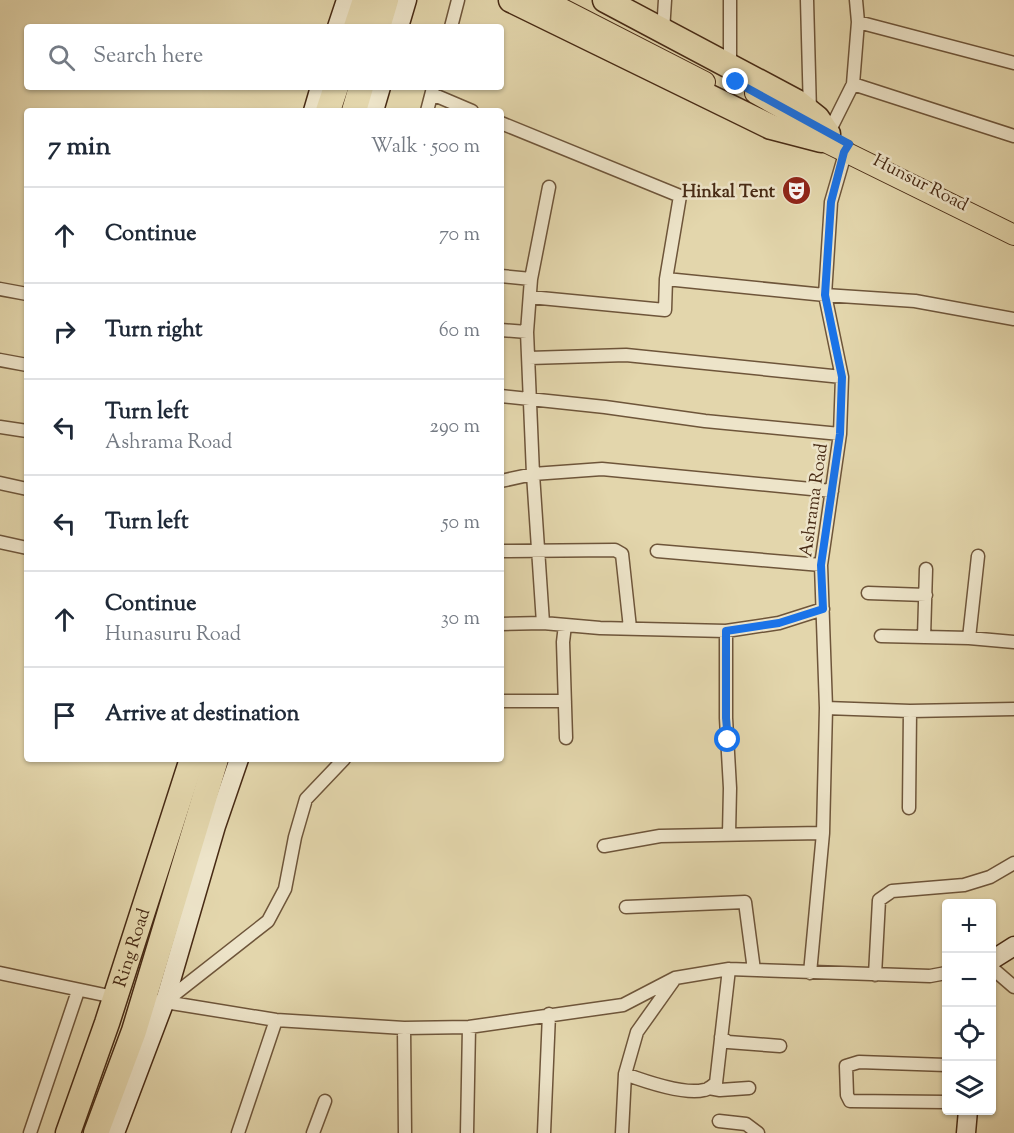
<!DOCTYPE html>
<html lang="en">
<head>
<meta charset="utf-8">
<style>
  :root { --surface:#fff; --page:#f6f6f7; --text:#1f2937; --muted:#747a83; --line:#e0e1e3 }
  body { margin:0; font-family:"Sorts Mill Goudy",serif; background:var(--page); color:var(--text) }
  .controls { position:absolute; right:18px; bottom:18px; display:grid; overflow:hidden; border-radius:6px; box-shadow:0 2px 4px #0004 }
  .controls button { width:54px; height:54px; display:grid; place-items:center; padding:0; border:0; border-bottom:2px solid var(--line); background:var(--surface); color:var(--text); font:30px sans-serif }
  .stop { position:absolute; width:18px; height:18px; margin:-14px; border:4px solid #1a73e8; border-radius:50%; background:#fff }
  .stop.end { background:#1a73e8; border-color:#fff; box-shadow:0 2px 6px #0008 }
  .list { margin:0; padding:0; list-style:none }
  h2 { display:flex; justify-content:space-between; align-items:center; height:78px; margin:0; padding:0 24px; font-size:26px }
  h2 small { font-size:20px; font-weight:400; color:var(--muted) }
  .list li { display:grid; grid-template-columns:39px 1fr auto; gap:18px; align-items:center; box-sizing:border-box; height:96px; padding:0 24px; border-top:2px solid var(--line) }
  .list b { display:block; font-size:22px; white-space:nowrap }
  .list p { margin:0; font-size:20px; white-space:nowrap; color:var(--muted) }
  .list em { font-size:20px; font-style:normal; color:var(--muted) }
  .icon { flex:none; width:33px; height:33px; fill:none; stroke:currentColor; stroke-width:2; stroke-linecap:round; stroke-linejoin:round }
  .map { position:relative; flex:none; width:1014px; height:1133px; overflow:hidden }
  .search { position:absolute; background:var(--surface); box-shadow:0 2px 4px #0004; left:24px; top:24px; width:480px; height:66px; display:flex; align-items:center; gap:15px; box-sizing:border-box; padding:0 21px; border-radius:6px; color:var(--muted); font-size:22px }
  .panel { position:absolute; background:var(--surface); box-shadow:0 2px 4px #0004; left:24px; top:108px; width:480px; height:654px; border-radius:6px }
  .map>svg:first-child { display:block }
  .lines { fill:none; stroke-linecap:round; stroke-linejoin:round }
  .street-casing { stroke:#6e553a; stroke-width:15 }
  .secondary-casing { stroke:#472a14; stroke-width:21 }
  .primary-casing { stroke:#472a14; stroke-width:22 }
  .highway-casing { stroke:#472a14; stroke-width:27 }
  .street { stroke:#ede4c9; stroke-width:12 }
  .secondary { stroke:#ede4c9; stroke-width:18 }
  .primary { stroke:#e3d6ac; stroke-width:20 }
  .highway { stroke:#e3d6ac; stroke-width:24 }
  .route { stroke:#1a73e8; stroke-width:8 }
  .labels { text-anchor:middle; stroke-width:5; stroke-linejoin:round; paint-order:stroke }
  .street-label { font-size:18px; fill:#472a14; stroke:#ede4c9 }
  .poi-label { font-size:18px; font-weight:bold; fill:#472a14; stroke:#ede4c9; text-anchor:end }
</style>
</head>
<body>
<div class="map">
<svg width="1014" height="1133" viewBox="0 0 1014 1133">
  <rect width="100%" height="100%" fill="#e3d6ac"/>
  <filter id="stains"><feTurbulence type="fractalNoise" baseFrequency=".00333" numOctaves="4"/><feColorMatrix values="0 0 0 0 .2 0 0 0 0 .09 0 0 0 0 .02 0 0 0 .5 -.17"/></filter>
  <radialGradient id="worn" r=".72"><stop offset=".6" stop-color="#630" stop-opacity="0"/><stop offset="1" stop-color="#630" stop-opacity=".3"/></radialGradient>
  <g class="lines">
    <defs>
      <path id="street" d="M 730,0 L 730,67
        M 807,0 L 810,112
        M 858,22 L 1014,63
        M 451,27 L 458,0
        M 663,31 L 665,0
        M 853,84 L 1014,136
        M 432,94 L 472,111
        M 427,111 L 433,88
        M 501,123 L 680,196 L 666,279 L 665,310 L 530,297
        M 828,134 L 853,84 L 858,22 L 856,0
        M 501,276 L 531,279
        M 666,279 L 825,295 L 915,301 L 1014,319
        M 0,289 L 27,294
        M 501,330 L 527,332
        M 529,358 L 626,355 L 842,377
        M 0,360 L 27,365
        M 501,396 L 605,407 L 705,421 L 840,434
        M 0,427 L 27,431
        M 501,481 L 533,474 L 602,469 L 832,491
        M 0,483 L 27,489
        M 0,542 L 27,548
        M 501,551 L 615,550 L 622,554 L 630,628
        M 657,551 L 821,565
        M 868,593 L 926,595
        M 543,623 L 533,474 L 527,332 L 531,279 L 549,187
        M 501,624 L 543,623 L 600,628 L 726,631 L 779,623 L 823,609
        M 565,625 L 563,642 L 566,738
        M 726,631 L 726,718 L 730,788 L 729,834
        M 881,636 L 969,638 L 1014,642
        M 924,637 L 926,569
        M 969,638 L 978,556
        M 501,701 L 565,701
        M 826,708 L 910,711 L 1014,709
        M 909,808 L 910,711
        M 604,846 L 660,836 L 823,833
        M 626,907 L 745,902 L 754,970
        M 992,968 L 1014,987
        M 0,973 L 114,997
        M 810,973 L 823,833 L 826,708 L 821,565 L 840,434 L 842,377 L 825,295 L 831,202 L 847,147
        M 875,975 L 879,900 L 892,891 L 964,885 L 990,877 L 1014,863
        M 159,1001 L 276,1020 L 404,1028 L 469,1027 L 623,1005 L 675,978 L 729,969 L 930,976 L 946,973
        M 166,1001 L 268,921 L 285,889 L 295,837 L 306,799 L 344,759
        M 404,1028 L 405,1133
        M 721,1037 L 728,1042 L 780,1046
        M 946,1065 L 859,1062 L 846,1066 L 847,1095 L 850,1101 L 946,1102
        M 625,1074 C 644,1081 684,1095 704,1090 C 708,1090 713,1085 716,1083 L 729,969
        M 709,1088 L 720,1090 L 749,1088
        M 719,1121 L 746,1124 L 758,1133
        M 30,1133 L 78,991
        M 238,1133 L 276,1020
        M 313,1133 L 325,1101
        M 467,1133 L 469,1027
        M 544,1133 L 549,1014
        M 622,1133 L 625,1074 L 637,1032 L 674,980"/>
      <path id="secondary" d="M 337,27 L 346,0
        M 399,27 L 407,0
        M 313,111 L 320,87
        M 374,111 L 381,87
        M 992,960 L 1014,946
        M 115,1133 L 165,1001 L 216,826 L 239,759
        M 966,1133 L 968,1110"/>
      <path id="primary" d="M 545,0 L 705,82
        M 755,93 L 815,127
        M 809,134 L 1014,235"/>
      <g id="highway">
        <path d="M 511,0 L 771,127 L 821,140"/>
        <path d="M 605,0 L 797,102 L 817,118 L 828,134"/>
        <path d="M 356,27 L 365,0"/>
        <path d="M 378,27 L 386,0"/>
        <path d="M 328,111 L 336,87"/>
        <path d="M 354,111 L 361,87"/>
        <path id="s1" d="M 68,1133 L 107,1023 L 192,759"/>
        <path d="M 96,1133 L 134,1031 L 216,759"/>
      </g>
    </defs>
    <!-- street casing -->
    <use href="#street" class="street-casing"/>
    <!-- secondary casing -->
    <use href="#secondary" class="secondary-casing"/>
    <!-- primary casing -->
    <use href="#primary" class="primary-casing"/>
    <!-- highway casing -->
    <use href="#highway" class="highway-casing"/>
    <!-- street -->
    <use href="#street" class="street"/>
    <!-- secondary -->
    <use href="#secondary" class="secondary"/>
    <!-- primary -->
    <use href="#primary" class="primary"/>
    <!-- highway -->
    <use href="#highway" class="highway"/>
  </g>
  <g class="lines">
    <!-- route -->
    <path class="route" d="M 728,740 L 726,718 L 726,631 L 779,623 L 823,609 L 821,565 L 840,434 L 842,377 L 825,295 L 831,202 L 844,152 L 849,144 L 736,82"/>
  </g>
  <!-- icons -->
  <defs>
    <symbol id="theatre-disc" viewBox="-11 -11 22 22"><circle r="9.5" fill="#8f2418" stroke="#ede4c9"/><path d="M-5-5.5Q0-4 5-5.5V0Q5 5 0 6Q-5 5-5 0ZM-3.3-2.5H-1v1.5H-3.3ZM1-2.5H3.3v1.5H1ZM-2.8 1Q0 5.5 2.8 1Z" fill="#fff"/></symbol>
  </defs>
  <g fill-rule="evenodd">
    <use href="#theatre-disc" x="780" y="174" width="33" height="33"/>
  </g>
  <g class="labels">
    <!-- street labels -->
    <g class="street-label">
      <text transform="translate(921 182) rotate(27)" y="6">Hunsur Road</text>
      <text transform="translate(813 500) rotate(-82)" y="6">Ashrama Road</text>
      <text dy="6" stroke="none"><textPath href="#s1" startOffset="196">Ring Road</textPath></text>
    </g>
    <!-- poi labels -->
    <g class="poi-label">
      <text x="775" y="197">Hinkal Tent</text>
    </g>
  </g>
  <rect width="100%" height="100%" filter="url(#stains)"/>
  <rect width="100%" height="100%" fill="url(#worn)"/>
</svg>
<div class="controls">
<button>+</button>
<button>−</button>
<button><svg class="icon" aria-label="locate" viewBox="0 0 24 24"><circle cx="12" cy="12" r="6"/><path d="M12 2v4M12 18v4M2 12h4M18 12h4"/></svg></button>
<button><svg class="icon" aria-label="layers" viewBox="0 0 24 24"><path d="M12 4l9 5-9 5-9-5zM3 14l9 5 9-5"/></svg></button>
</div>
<div class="stop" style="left:728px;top:740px"></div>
<div class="stop end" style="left:736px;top:82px"></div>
<div class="search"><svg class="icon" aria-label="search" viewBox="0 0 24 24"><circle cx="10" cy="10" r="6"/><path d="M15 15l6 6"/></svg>Search here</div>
<section class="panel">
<h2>7 min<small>Walk · 500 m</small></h2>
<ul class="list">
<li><svg class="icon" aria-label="ahead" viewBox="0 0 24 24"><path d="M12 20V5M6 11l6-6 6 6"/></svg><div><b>Continue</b></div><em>70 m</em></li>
<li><svg class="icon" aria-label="right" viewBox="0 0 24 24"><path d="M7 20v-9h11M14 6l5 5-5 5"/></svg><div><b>Turn right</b></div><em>60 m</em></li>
<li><svg class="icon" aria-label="left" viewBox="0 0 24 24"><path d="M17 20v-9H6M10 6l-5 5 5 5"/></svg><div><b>Turn left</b><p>Ashrama Road</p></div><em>290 m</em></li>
<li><svg class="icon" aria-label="left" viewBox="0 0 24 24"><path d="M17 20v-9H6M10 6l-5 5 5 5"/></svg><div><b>Turn left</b></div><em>50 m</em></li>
<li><svg class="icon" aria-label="ahead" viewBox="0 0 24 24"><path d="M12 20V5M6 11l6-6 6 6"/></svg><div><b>Continue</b><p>Hunasuru Road</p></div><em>30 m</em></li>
<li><svg class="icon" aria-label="arrive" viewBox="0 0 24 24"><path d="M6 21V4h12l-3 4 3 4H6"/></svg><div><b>Arrive at destination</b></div></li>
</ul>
</section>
</div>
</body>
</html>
